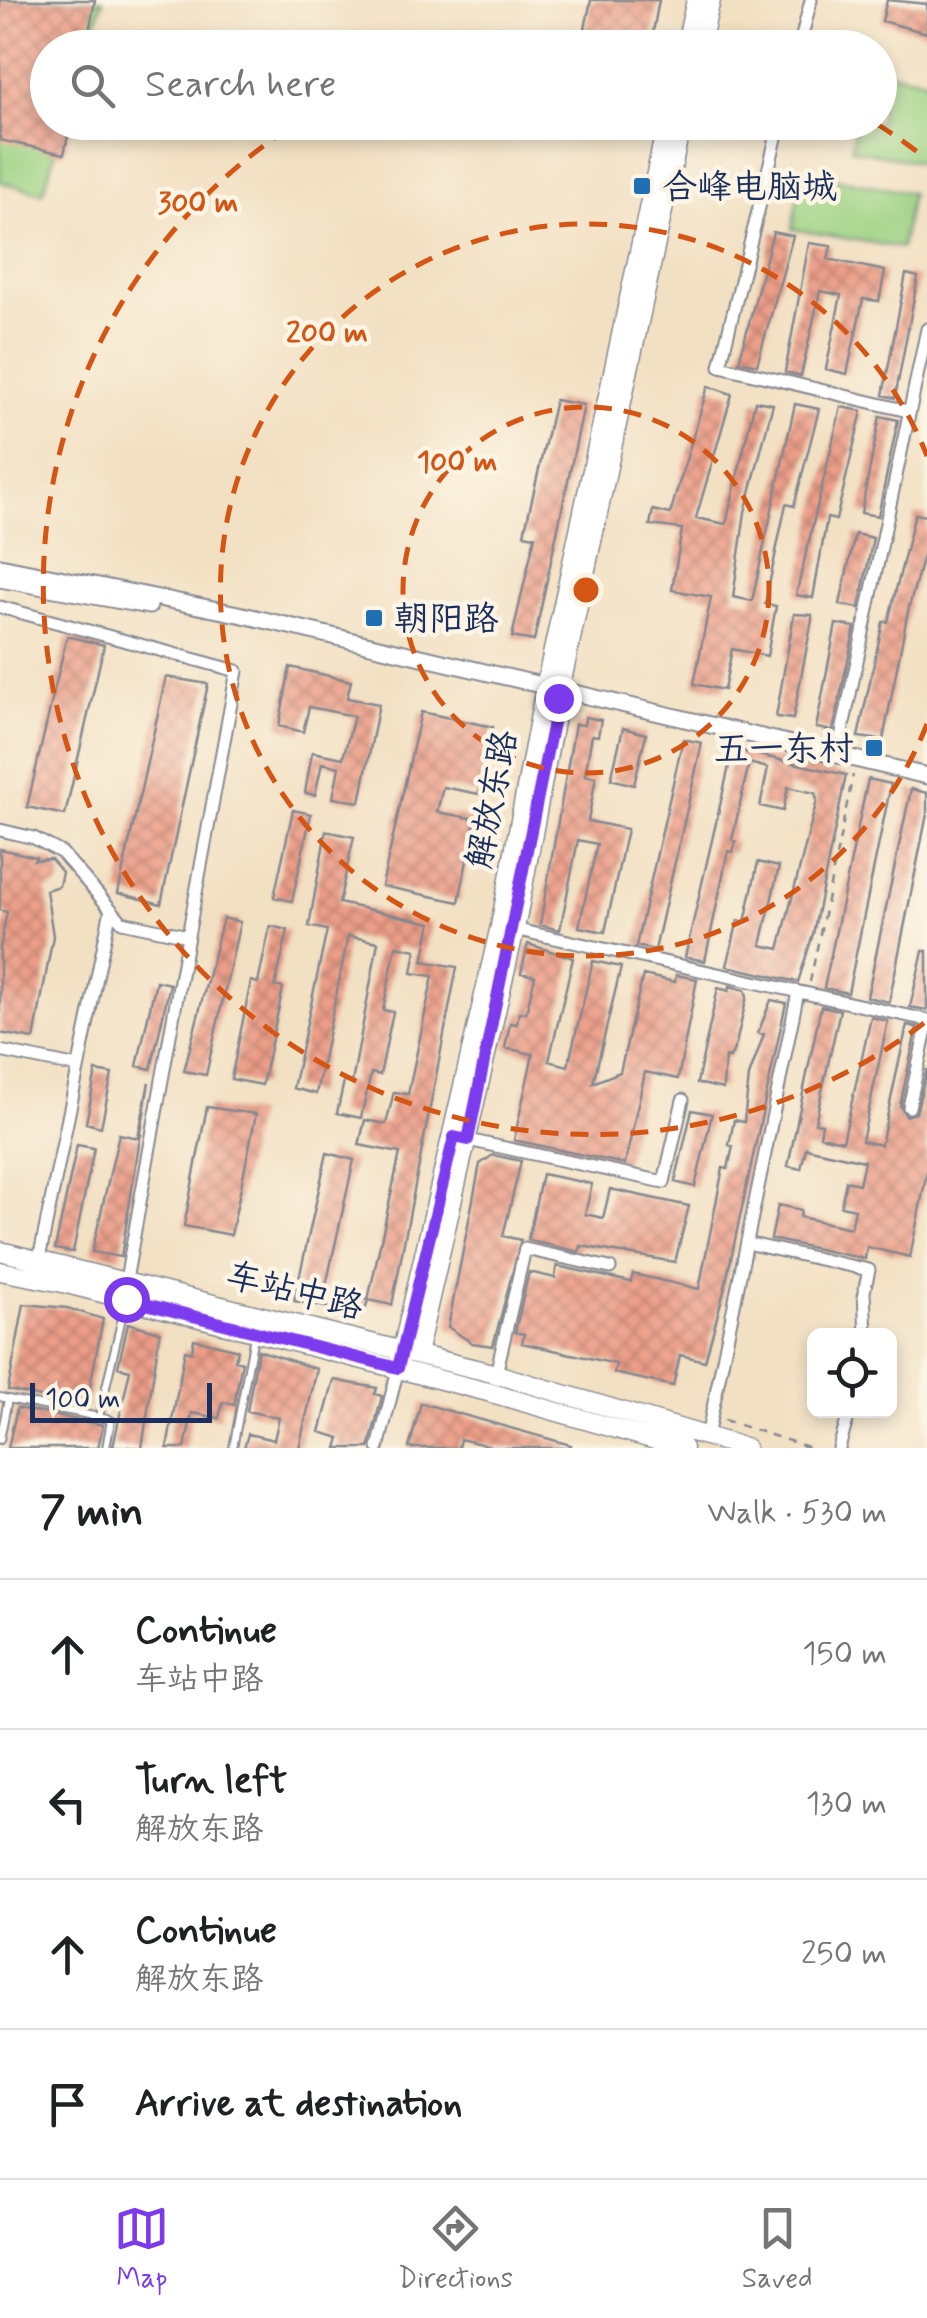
<!DOCTYPE html>
<html lang="en">
<head>
<meta charset="utf-8">
<style>
  :root { --surface:#fff; --page:#f6f6f6; --text:#202124; --muted:#757577; --line:#e0e0e0; --accent:#7c3aed }
  body { margin:0; font-family:Mynerve,"LXGW WenKai TC",sans-serif; background:var(--page); color:var(--text) }
  .controls { position:absolute; right:30px; bottom:30px; display:grid; overflow:hidden; border-radius:15px; box-shadow:0 5px 15px #0003 }
  .controls button { width:90px; height:90px; display:grid; place-items:center; padding:0; border:0; border-bottom:2px solid var(--line); background:var(--surface); color:var(--text); font:50px sans-serif }
  .scale { position:absolute; left:30px; bottom:25px; width:182px; box-sizing:border-box; padding-left:10px; border:5px solid #1b2f5e; border-top:0; font-size:28px; line-height:35px; white-space:nowrap; color:#1b2f5e; -webkit-text-stroke:8px #fcf5e5; paint-order:stroke }
  .stop { position:absolute; width:30px; height:30px; margin:-22px; border:8px solid #7c3aed; border-radius:50%; background:#fff }
  .stop.end { background:#7c3aed; border-color:#fff; box-shadow:0 2px 10px #0008 }
  .list { margin:0; padding:0; list-style:none }
  h2 { display:flex; justify-content:space-between; align-items:center; height:130px; margin:0; padding:0 40px; font-size:42px }
  h2 small { font-size:32px; font-weight:400; color:var(--muted) }
  .list li { display:grid; grid-template-columns:65px 1fr auto; gap:30px; align-items:center; box-sizing:border-box; height:150px; padding:0 40px; border-top:2px solid var(--line) }
  .list b { display:block; font-size:38px; white-space:nowrap }
  .list p { margin:0; font-size:32px; white-space:nowrap; color:var(--muted) }
  .list em { font-size:32px; font-style:normal; color:var(--muted) }
  .icon { flex:none; width:55px; height:55px; fill:none; stroke:currentColor; stroke-width:2; stroke-linecap:round; stroke-linejoin:round }
  .map { position:relative; flex:none; width:927px; height:1448px; overflow:hidden }
  .search { position:absolute; background:var(--surface); box-shadow:0 5px 15px #0003; left:30px; right:30px; top:30px; height:110px; display:flex; align-items:center; gap:25px; box-sizing:border-box; padding:0 35px; border-radius:55px; color:var(--muted); font-size:38px }
  .sheet { height:730px; background:var(--surface) }
  nav { display:flex; justify-content:space-around; align-items:center; box-sizing:border-box; height:140px; border-top:2px solid var(--line); background:var(--surface); font-size:28px; color:var(--muted) }
  nav a { display:grid; justify-items:center; gap:5px }
  nav .on { color:var(--accent) }
  .map>svg:first-child { display:block }
  .pitch { fill:#9cd182; stroke:#5c8070; stroke-width:2.5 }
  .building { fill:url(#building-cross-hatch) }
  .lines { fill:none; stroke-linecap:round; stroke-linejoin:round }
  .service-casing { stroke:#868890; stroke-width:10 }
  .minor-casing { stroke:#868890; stroke-width:15 }
  .tertiary-casing { stroke:#868890; stroke-width:19 }
  .secondary-casing { stroke:#868890; stroke-width:21 }
  .primary-casing { stroke:#868890; stroke-width:21 }
  .path { stroke:#868890; stroke-width:2.5; stroke-dasharray:8 8; stroke-linecap:butt }
  .service { stroke:#fff; stroke-width:6 }
  .minor { stroke:#fff; stroke-width:11 }
  .tertiary { stroke:#fff; stroke-width:15 }
  .secondary { stroke:#fff; stroke-width:18 }
  .primary { stroke:#fff; stroke-width:18 }
  .route { stroke:#7c3aed; stroke-width:12 }
  .ring { fill:none; stroke:#d45514; stroke-width:5; stroke-dasharray:18 12 }
  .poi-dot { fill:#1f6fb2; stroke:#fcf5e5; stroke-width:4 }
  .labels { text-anchor:middle; stroke-width:9; stroke-linejoin:round; paint-order:stroke }
  .poi-label { font-size:35px; fill:#1b2f5e; stroke:#fcf5e5; text-anchor:start }
  .street-label { font-size:35px; fill:#1b2f5e; stroke:#fcf5e5 }
  .centre { fill:#d45514; stroke:#fcf5e5; stroke-width:5 }
  .ring-label { font-size:30px; text-anchor:middle; font-weight:bold; fill:#d45514; stroke:#fcf5e5; stroke-width:9; stroke-linejoin:round; paint-order:stroke }
</style>
</head>
<body>
<div class="map">
<svg width="927" height="1448" viewBox="0 0 927 1448">
  <defs>
    <pattern id="building-cross-hatch" width="8" height="8" patternUnits="userSpaceOnUse" patternTransform="scale(2.5)"><rect width="8" height="8" fill="#ed9e87"/><path d="M0 0l8 8M0 8l8-8" fill="none" stroke="#bf8172"/></pattern>
  </defs>
  <rect width="100%" height="100%" fill="#fcf5e5"/>
  <filter id="ink" filterUnits="userSpaceOnUse"><feTurbulence type="fractalNoise" baseFrequency=".01" numOctaves="2"/><feDisplacementMap in="SourceGraphic" scale="20" xChannelSelector="R" yChannelSelector="G"/><feConvolveMatrix kernelMatrix="1 2 1 2 8 2 1 2 1" color-interpolation-filters="sRGB"/></filter>
  <filter id="wash" filterUnits="userSpaceOnUse"><feTurbulence type="fractalNoise" baseFrequency=".0048" numOctaves="4" result="noise"/><feDisplacementMap in="SourceGraphic" scale="40" xChannelSelector="R" yChannelSelector="G"/><feGaussianBlur stdDeviation="2.25" result="paint"/><feColorMatrix in="noise" values="0 0 0 0 0 0 0 0 0 0 0 0 0 0 0 0 0 1.4 0 .05"/><feComposite in="paint" operator="in"/></filter>
  <g filter="url(#wash)">
    <rect width="100%" height="100%" fill="#f2e0c2"/>
    <!-- pitch -->
    <path class="pitch" d="M 0,0 L 103,0 L 88,47 L 48,48 L 48,122 L 65,123 L 43,193 L 0,182 Z
      M 880,70 L 927,80 L 927,164 L 851,149 L 856,123 L 880,122 Z
      M 802,172 L 911,193 L 901,248 L 792,229 Z"/>
    <g id="blocks">
      <!-- building -->
      <path class="building" d="M 0,0 L 95,0 L 86,48 L 48,48 L 48,122 L 71,122 L 64,154 L 0,140 Z
        M 591,0 L 659,0 L 650,48 L 581,48 Z
        M 887,0 L 927,4 L 927,33 L 882,21 Z
        M 773,232 L 793,236 L 757,365 L 739,361 Z
        M 809,243 L 831,246 L 828,259 L 885,271 L 879,301 L 863,299 L 847,374 L 826,369 L 841,295 L 820,291 L 801,376 L 785,372 Z
        M 906,274 L 918,277 L 895,398 L 883,395 Z
        M 708,386 L 732,394 L 696,518 L 726,524 L 755,401 L 773,404 L 745,512 L 733,597 L 752,601 L 795,404 L 819,409 L 794,506 L 786,504 L 765,604 L 776,606 L 767,656 L 732,649 L 724,690 L 694,684 L 711,597 L 672,590 L 682,529 L 650,525 L 653,510 L 670,514 Z
        M 555,400 L 584,405 L 534,641 L 512,637 L 535,536 L 524,534 Z
        M 841,407 L 862,411 L 836,520 L 827,518 L 813,598 L 796,595 Z
        M 880,416 L 898,420 L 878,516 L 861,513 Z
        M 915,514 L 927,516 L 927,541 L 908,611 L 883,740 L 858,737 L 883,622 L 888,622 Z
        M 855,534 L 873,538 L 859,608 L 840,604 Z
        M 794,614 L 812,615 L 812,620 L 793,719 L 776,717 Z
        M 836,624 L 855,627 L 833,731 L 816,728 Z
        M 67,636 L 104,645 L 65,815 L 27,807 Z
        M 290,667 L 351,681 L 347,698 L 379,704 L 360,802 L 333,798 L 339,767 L 322,763 L 315,795 L 305,793 L 312,752 L 343,758 L 354,716 L 309,707 L 303,732 L 279,726 Z
        M 166,677 L 208,684 L 161,904 L 118,893 Z
        M 421,712 L 493,727 L 479,794 L 443,787 L 437,812 L 475,819 L 459,902 L 382,886 Z
        M 585,717 L 601,720 L 598,736 L 592,735 L 585,775 L 596,777 L 588,821 L 627,829 L 605,932 L 579,927 L 597,844 L 578,840 L 560,930 L 540,925 L 575,724 L 584,725 Z
        M 623,728 L 646,734 L 634,785 L 611,779 Z
        M 683,739 L 702,743 L 655,950 L 636,946 Z
        M 733,749 L 846,775 L 813,934 L 798,982 L 727,966 L 738,920 L 745,922 L 758,862 L 779,867 L 761,945 L 779,949 L 817,800 L 815,793 L 788,787 L 783,811 L 760,806 L 768,768 L 749,763 L 732,840 L 736,841 L 733,852 L 728,851 L 705,961 L 685,957 Z
        M 868,779 L 891,784 L 848,993 L 824,988 Z
        M 911,789 L 927,793 L 927,814 L 889,1002 L 867,997 Z
        M 293,810 L 311,814 L 292,901 L 274,897 Z
        M 326,831 L 354,837 L 339,903 L 431,923 L 423,961 L 457,967 L 392,1305 L 368,1300 L 400,1153 L 359,1145 L 365,1120 L 386,1124 L 394,1092 L 408,1094 L 433,976 L 412,973 L 416,950 L 396,946 L 383,1010 L 393,1012 L 380,1075 L 371,1073 L 361,1118 L 337,1113 L 344,1081 L 352,1083 L 378,942 L 348,936 L 316,1094 L 293,1088 L 327,930 L 309,926 Z
        M 0,849 L 36,857 L 34,860 L 51,859 L 62,872 L 59,886 L 46,890 L 53,936 L 34,1039 L 0,1033 L 0,948 L 7,912 L 0,910 Z
        M 223,918 L 240,922 L 206,1075 L 184,1071 Z
        M 270,926 L 288,930 L 275,986 L 283,988 L 262,1085 L 231,1079 L 251,981 L 258,983 Z
        M 528,944 L 573,958 L 549,1061 L 568,1066 L 593,961 L 621,967 L 593,1083 L 620,1072 L 643,975 L 675,982 L 676,975 L 697,979 L 678,1079 L 645,1072 L 625,1164 L 514,1140 L 533,1054 L 505,1048 L 510,1023 L 517,1024 L 519,1012 L 526,1013 L 535,976 L 521,973 Z
        M 923,951 L 927,951 L 927,1010 L 910,1007 Z
        M 156,981 L 170,984 L 151,1069 L 137,1066 Z
        M 730,986 L 745,990 L 747,996 L 736,1044 L 730,1058 L 725,1057 L 723,1089 L 697,1083 L 718,988 L 729,991 Z
        M 771,1000 L 786,1003 L 724,1291 L 705,1361 L 680,1355 L 673,1386 L 614,1373 L 616,1364 L 522,1343 L 524,1334 L 515,1332 L 529,1272 L 555,1278 L 557,1266 L 631,1282 L 633,1274 L 699,1289 L 723,1168 L 728,1169 L 733,1146 L 729,1145 L 734,1120 L 744,1122 L 749,1076 L 764,1034 L 758,1033 Z
        M 821,1006 L 840,1010 L 815,1123 L 822,1124 L 820,1136 L 843,1141 L 871,1017 L 888,1021 L 862,1141 L 881,1145 L 907,1025 L 917,1027 L 900,1106 L 906,1116 L 916,1113 L 927,1069 L 927,1172 L 910,1257 L 867,1247 L 865,1259 L 771,1239 L 778,1205 L 801,1210 L 800,1217 L 851,1228 L 855,1209 L 841,1206 L 846,1181 L 859,1184 L 864,1161 L 806,1148 L 801,1169 L 788,1166 Z
        M 96,1071 L 112,1074 L 101,1127 L 86,1123 Z
        M 149,1082 L 121,1257 L 92,1252 L 119,1134 L 138,1138 Z
        M 207,1107 L 256,1114 L 231,1235 L 184,1226 Z
        M 692,1110 L 712,1114 L 695,1187 L 675,1182 Z
        M 77,1145 L 94,1148 L 73,1252 L 55,1249 Z
        M 327,1153 L 354,1160 L 325,1290 L 368,1300 L 364,1314 L 294,1301 Z
        M 493,1155 L 521,1161 L 503,1236 L 521,1240 L 493,1346 L 472,1343 L 448,1327 L 480,1164 Z
        M 542,1174 L 592,1184 L 585,1214 L 603,1218 L 610,1189 L 689,1206 L 675,1262 L 581,1246 L 579,1252 L 528,1240 Z
        M 24,1304 L 67,1308 L 103,1319 L 86,1407 L 8,1390 Z
        M 128,1323 L 160,1332 L 142,1448 L 113,1446 L 130,1370 L 118,1367 Z
        M 194,1339 L 238,1350 L 235,1360 L 242,1362 L 234,1405 L 223,1402 L 219,1418 L 192,1413 L 185,1448 L 167,1448 L 185,1350 L 192,1352 Z
        M 258,1350 L 317,1369 L 299,1448 L 244,1448 L 248,1434 L 274,1440 L 279,1418 L 247,1411 Z
        M 334,1380 L 377,1388 L 375,1394 L 382,1396 L 369,1448 L 337,1448 L 340,1438 L 320,1432 Z
        M 421,1403 L 571,1445 L 570,1448 L 498,1448 L 460,1439 L 458,1448 L 409,1448 Z
        M 17,1408 L 103,1425 L 98,1448 L 8,1448 Z"/>
    </g>
  </g>
  <g filter="url(#ink)">
    <use href="#blocks" fill-opacity="0" stroke="#868890" stroke-width="2.5"/>
    <g class="lines">
      <defs>
        <path id="service" d="M 0,1397 L 8,1399 L 0,1440
          M 8,1399 L 99,1417
          M 106,1448 L 111,1420 L 99,1417 L 126,1300
          M 233,1448 L 254,1336"/>
        <path id="minor" d="M 799,48 L 811,0
          M 780,122 L 720,366 L 908,411
          M 0,607 L 237,671 L 188,936 L 122,922 L 62,853 L 34,838 L 0,830
          M 837,756 L 927,329
          M 509,928 L 927,1020
          M 0,1051 L 78,1067
          M 909,1107 L 927,1026
          M 463,1139 L 664,1182 L 683,1100
          M 755,1245 L 869,1270 L 864,1292 L 866,1336
          M 39,1259 L 111,909
          M 126,1280 L 188,936
          M 496,1374 L 525,1249 L 610,1268
          M 707,1437 L 798,992
          M 378,1448 L 398,1369
          M 839,1448 L 850,1410"/>
        <path id="tertiary" d="M 0,566 L 243,615 L 927,776
          M 0,579 L 149,606"/>
        <path id="secondary" d="M 685,48 L 696,0
          M 700,48 L 711,0
          M 417,1354 L 515,929 L 560,690 L 682,122
          M 399,1363 L 500,926 L 545,688 L 667,122"/>
        <path id="primary" d="M 0,1251 L 496,1374 L 746,1448
          M 0,1271 L 63,1283 L 488,1392 L 683,1448"/>
      </defs>
      <!-- service casing -->
      <use href="#service" class="service-casing"/>
      <!-- minor casing -->
      <use href="#minor" class="minor-casing"/>
      <!-- tertiary casing -->
      <use href="#tertiary" class="tertiary-casing"/>
      <!-- secondary casing -->
      <use href="#secondary" class="secondary-casing"/>
      <!-- primary casing -->
      <use href="#primary" class="primary-casing"/>
      <!-- path -->
      <path class="path" d="M 810,982 L 853,775
        M 724,1420 L 811,1448"/>
      <!-- service -->
      <use href="#service" class="service"/>
      <!-- minor -->
      <use href="#minor" class="minor"/>
      <!-- tertiary -->
      <use href="#tertiary" class="tertiary"/>
      <!-- secondary -->
      <use href="#secondary" class="secondary"/>
      <!-- primary -->
      <use href="#primary" class="primary"/>
    </g>
  </g>
  <g class="lines" filter="url(#ink)">
    <!-- route -->
    <path class="route" d="M 126,1299 L 398,1368 L 454,1137 L 468,1140 L 558,698"/>
  </g>
  <!-- distance rings -->
  <g class="ring">
    <circle cx="586" cy="590" r="183"/>
    <path d="M927 724A366 366 0 1 1 927 456"/>
    <path d="M924 1023A549 549 0 1 1 295 124M505 47A549 549 0 0 1 667 47M877 124A549 549 0 0 1 924 157"/>
  </g>
  <!-- markers -->
  <g class="poi-dot">
    <rect x="632" y="176" width="20" height="20" rx="5"/>
    <rect x="364" y="608" width="20" height="20" rx="5"/>
    <rect x="864" y="738" width="20" height="20" rx="5"/>
  </g>
  <g class="labels">
    <!-- poi labels -->
    <g class="poi-label">
      <text x="662" y="198">合峰电脑城</text>
      <text x="394" y="630">朝阳路</text>
      <text x="854" y="760" text-anchor="end">五一东村</text>
    </g>
    <!-- street labels -->
    <g class="street-label">
      <text transform="translate(491 799) rotate(-79)" y="12">解放东路</text>
      <text transform="translate(295 1290) rotate(14)" y="12">车站中路</text>
    </g>
  </g>
  <circle cx="586" cy="590" r="15" class="centre"/>
  <g class="ring-label">
    <text x="198" y="212">300 m</text>
    <text x="327" y="342">200 m</text>
    <text x="457" y="471">100 m</text>
  </g>
</svg>
<div class="controls">
<button><svg class="icon" aria-label="locate" viewBox="0 0 24 24"><circle cx="12" cy="12" r="6"/><path d="M12 2v4M12 18v4M2 12h4M18 12h4"/></svg></button>
</div>
<div class="scale">100 m</div>
<div class="stop" style="left:126px;top:1299px"></div>
<div class="stop end" style="left:558px;top:698px"></div>
<div class="search"><svg class="icon" aria-label="search" viewBox="0 0 24 24"><circle cx="10" cy="10" r="6"/><path d="M15 15l6 6"/></svg>Search here</div>
</div>
<section class="sheet">
<h2>7 min<small>Walk · 530 m</small></h2>
<ul class="list">
<li><svg class="icon" aria-label="ahead" viewBox="0 0 24 24"><path d="M12 20V5M6 11l6-6 6 6"/></svg><div><b>Continue</b><p>车站中路</p></div><em>150 m</em></li>
<li><svg class="icon" aria-label="left" viewBox="0 0 24 24"><path d="M17 20v-9H6M10 6l-5 5 5 5"/></svg><div><b>Turn left</b><p>解放东路</p></div><em>130 m</em></li>
<li><svg class="icon" aria-label="ahead" viewBox="0 0 24 24"><path d="M12 20V5M6 11l6-6 6 6"/></svg><div><b>Continue</b><p>解放东路</p></div><em>250 m</em></li>
<li><svg class="icon" aria-label="arrive" viewBox="0 0 24 24"><path d="M6 21V4h12l-3 4 3 4H6"/></svg><div><b>Arrive at destination</b></div></li>
</ul>
</section>
<nav>
<a class="on"><svg class="icon" aria-label="map" viewBox="0 0 24 24"><path d="M3 6l6-2 6 2 6-2v14l-6 2-6-2-6 2zM9 4v14M15 6v14"/></svg>Map</a>
<a><svg class="icon" aria-label="directions" viewBox="0 0 24 24"><path d="M12 3l9 9-9 9-9-9zM9 14v-3h6M13 9l2 2-2 2"/></svg>Directions</a>
<a><svg class="icon" aria-label="saved" viewBox="0 0 24 24"><path d="M7 4h10v16l-5-4-5 4z"/></svg>Saved</a>
</nav>
</body>
</html>
